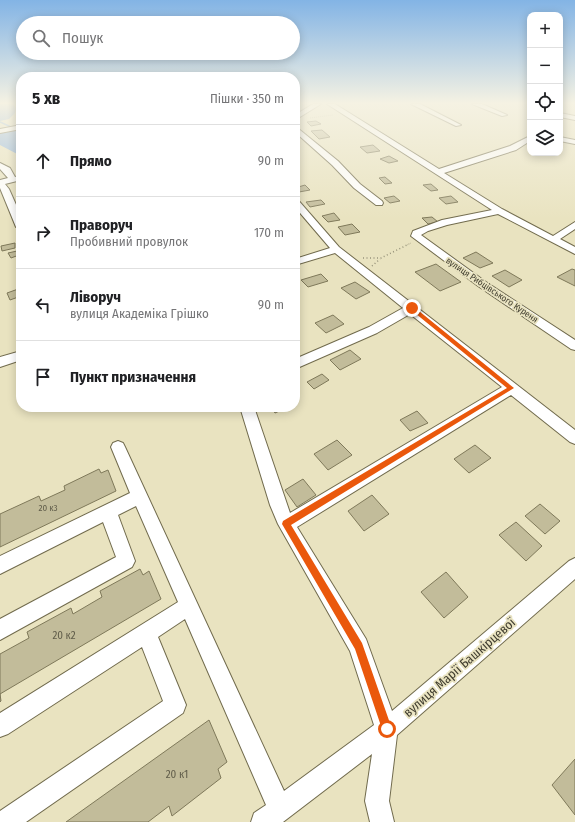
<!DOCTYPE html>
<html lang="uk">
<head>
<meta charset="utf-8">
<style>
  :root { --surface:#fff; --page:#f2f2f2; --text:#202124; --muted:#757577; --line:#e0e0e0 }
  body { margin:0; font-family:"Fira Sans Condensed",sans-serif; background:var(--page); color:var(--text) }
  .controls { position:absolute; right:12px; top:12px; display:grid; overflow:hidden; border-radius:8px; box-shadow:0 2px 10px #0003 }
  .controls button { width:36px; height:36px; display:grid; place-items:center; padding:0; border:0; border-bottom:1px solid var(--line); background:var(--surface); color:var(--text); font:20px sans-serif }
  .stop { position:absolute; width:12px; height:12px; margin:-9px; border:3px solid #ea580c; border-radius:50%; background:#fff }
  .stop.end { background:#ea580c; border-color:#fff; box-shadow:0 1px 4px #0008 }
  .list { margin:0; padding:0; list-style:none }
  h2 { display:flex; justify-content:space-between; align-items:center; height:52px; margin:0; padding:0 16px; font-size:17px }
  h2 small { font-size:13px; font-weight:400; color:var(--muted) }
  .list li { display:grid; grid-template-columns:26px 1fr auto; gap:12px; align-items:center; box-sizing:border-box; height:72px; padding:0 16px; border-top:1px solid var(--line) }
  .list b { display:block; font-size:15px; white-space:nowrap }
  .list p { margin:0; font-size:13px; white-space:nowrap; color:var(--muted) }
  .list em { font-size:13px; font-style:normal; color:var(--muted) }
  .icon { flex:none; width:22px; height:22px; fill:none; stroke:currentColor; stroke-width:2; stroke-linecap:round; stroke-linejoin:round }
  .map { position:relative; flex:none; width:575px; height:822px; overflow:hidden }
  .search { position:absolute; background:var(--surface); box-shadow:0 2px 10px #0003; left:16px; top:16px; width:284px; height:44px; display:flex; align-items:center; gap:10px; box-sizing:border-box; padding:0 14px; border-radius:22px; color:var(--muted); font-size:15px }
  .panel { position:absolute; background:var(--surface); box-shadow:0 2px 10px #0003; left:16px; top:72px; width:284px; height:340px; border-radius:16px }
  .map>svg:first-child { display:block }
  .water { fill:#8cb3e0 }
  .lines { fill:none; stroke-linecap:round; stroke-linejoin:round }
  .stream { stroke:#8cb3e0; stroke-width:1.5 }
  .building { fill:#c2bc9a; stroke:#7f795a }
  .minor-casing { stroke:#716b4d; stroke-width:2 }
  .path-far1 { stroke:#97937a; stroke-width:1; stroke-dasharray:0.5 1.5; stroke-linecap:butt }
  .path { stroke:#97937a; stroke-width:1.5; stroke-dasharray:1 2.5; stroke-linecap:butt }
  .minor { fill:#fff; fill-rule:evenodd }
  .route { fill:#ea580c }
  .labels { text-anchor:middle; stroke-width:3.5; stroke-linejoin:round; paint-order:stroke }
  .far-street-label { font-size:9px; fill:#403d2f; stroke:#e9e3c0 }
  .number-label { font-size:9px; fill:#605d4a }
  .near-number-label { font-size:11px; fill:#605d4a }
  .near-street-label { font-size:13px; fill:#403d2f; stroke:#e9e3c0 }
</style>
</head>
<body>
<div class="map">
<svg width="575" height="822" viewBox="0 0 575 822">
  <rect width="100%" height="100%" fill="#e9e3c0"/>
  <!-- water -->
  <path class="water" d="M 0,104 L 12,104 L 16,108 L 15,113 L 9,119 L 0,121 Z
    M 21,128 L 21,156 L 0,145 L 0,132 Z"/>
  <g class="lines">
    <!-- stream -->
    <path class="stream" d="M 0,122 L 11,127"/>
  </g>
  <!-- building -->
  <path class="building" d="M 316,121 L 321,124 L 311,126 L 307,122 Z
    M 322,130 L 330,137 L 319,139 L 311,131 Z
    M 373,145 L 380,151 L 367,153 L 360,147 Z
    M 389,156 L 398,161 L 389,163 L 380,159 Z
    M 385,177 L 392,183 L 385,184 L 379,178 Z
    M 431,184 L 438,190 L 431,191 L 423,185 Z
    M 305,185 L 310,190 L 299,192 L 295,188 Z
    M 394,196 L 400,201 L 390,203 L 384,198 Z
    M 451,196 L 458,202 L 446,204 L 439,198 Z
    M 321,200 L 325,204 L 310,207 L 306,202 Z
    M 334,213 L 340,220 L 328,222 L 322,216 Z
    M 432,217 L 438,222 L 428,224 L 422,218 Z
    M 352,224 L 360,232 L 345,235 L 338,227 Z
    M 15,243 L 15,248 L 2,251 L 1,246 Z
    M 17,251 L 19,255 L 11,258 L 8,253 Z
    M 476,252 L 493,263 L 480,268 L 463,258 Z
    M 436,264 L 461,282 L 440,291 L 415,272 Z
    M 572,269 L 575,270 L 575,286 L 557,277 Z
    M 505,270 L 522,280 L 509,287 L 492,276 Z
    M 321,274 L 328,281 L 308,287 L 301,280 Z
    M 355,282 L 370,292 L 356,299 L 341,288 Z
    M 21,288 L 21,296 L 10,300 L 7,293 Z
    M 333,315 L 344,324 L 326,333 L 315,323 Z
    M 350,350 L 361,359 L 340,370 L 330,360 Z
    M 322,374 L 329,380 L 314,389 L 307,382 Z
    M 271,407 L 288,407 L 275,413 Z
    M 417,411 L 428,423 L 410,431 L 400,420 Z
    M 337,440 L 352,455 L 328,470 L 314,454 Z
    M 475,445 L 491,458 L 469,473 L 454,459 Z
    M 99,469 L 101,473 L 108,470 L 116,491 L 0,547 L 0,514 L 39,496 L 41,501 L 65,490 L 64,486 Z
    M 303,479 L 316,495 L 297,507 L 285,490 Z
    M 372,495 L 389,514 L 364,531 L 348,511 Z
    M 540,504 L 560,521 L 545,534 L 525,516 Z
    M 516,522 L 542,546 L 526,561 L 499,535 Z
    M 140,569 L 143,575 L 149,571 L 161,599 L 0,694 L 1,701 L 0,702 L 0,654 L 29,638 L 27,632 L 71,608 L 73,614 L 102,597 L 100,591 Z
    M 446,572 L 468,597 L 444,618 L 421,592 Z
    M 209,720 L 227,762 L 218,769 L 221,778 L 172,816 L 169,806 L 148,822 L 66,822 Z
    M 575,759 L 575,815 L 552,785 Z"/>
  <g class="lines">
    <defs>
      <path id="minor" d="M 313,104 L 321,104 L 295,120 L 295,115 Z
        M 327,104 L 335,104 L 439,169 L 510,146 L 530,136 L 530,141 L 516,150 L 444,173 L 502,209 L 553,236 L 575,222 L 575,229 L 560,239 L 575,247 L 575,254 L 498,214 L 447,225 L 428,231 L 421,235 L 486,282 L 575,340 L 575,350 L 571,349 L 478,286 L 411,236 L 413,231 L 442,220 L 492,210 Z
        M 411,104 L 420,104 L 461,125 L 456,126 Z
        M 472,104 L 482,104 L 507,115 L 502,116 Z
        M 560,113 L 575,116 L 575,120 L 560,117 Z
        M 21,125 L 21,129 L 0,133 L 0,129 Z
        M 295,126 L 338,161 L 360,184 L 382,201 L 383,203 L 382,205 L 376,205 L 354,188 L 332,165 L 295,132 Z
        M 560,137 L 575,140 L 575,144 L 560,141 Z
        M 0,163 L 10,168 L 15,177 L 21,176 L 21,180 L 5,184 L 9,189 L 21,216 L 21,230 L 16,227 L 0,188 L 0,180 L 8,178 L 0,169 Z
        M 295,199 L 298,200 L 339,247 L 575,430 L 575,444 L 570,442 L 511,395 L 297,527 L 366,639 L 392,711 L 569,561 L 575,558 L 575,579 L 397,735 L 389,801 L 394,822 L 370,822 L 365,801 L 372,754 L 283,822 L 251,822 L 254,813 L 266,805 L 185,619 L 158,637 L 186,705 L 183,713 L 26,822 L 0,822 L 0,811 L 163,701 L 142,647 L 8,734 L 0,737 L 0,713 L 178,602 L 136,506 L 118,515 L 135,561 L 132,567 L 0,640 L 0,619 L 116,557 L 103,522 L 0,574 L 0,556 L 130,493 L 111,447 L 113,443 L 118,441 L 123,443 L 125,447 L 284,791 L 374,725 L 350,651 L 278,524 L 270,505 L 240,407 L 254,407 L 290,513 L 502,387 L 410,314 L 377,333 L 295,369 L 295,359 L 369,327 L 403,308 L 335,253 L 295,265 L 295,259 L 330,248 L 295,207 Z
        M 21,351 L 21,360 L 0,367 L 0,357 Z"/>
    </defs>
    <!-- minor casing -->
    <use href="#minor" class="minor-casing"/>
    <!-- path-far1 -->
    <path class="path-far1" d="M 310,118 L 333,115
      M 407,245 L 411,243"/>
    <!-- path -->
    <path class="path" d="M 363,258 L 381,258 L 409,244
      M 372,266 L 380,259"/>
    <!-- minor -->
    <use href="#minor" class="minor"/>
  </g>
  <!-- sky -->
  <linearGradient id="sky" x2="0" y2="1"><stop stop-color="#83b4e5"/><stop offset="0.47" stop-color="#f5f2e3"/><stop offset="1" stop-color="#f5f2e3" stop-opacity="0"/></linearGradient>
  <rect width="575" height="219" fill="url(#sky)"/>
  <!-- route -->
  <path class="route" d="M 410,307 L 414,307 L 514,388 L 291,525 L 362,643 L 392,729 L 391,733 L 387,734 L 383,733 L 382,729 L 355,649 L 282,524 L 283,521 L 507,388 L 410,309 Z"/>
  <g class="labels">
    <!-- far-street labels -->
    <g class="far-street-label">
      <text transform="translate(492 290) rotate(34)" y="3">вулиця Рибцівського Куреня</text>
    </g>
    <!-- number labels -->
    <g class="number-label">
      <text x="48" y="511">20 к3</text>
    </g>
    <!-- near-number labels -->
    <g class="near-number-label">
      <text x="64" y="639">20 к2</text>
      <text x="177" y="778">20 к1</text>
    </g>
    <!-- near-street labels -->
    <g class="near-street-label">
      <text transform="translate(459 667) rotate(-41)" y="5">вулиця Марії Башкірцевої</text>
    </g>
  </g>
</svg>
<div class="controls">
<button>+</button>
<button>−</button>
<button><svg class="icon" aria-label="locate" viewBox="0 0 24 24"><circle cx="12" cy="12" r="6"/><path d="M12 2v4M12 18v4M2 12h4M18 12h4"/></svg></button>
<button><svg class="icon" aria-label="layers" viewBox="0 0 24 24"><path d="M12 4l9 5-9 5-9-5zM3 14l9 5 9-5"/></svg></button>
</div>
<div class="stop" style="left:387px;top:729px"></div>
<div class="stop end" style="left:412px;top:308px"></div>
<div class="search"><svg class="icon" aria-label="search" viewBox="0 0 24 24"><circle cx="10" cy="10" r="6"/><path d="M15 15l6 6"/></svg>Пошук</div>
<section class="panel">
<h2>5 хв<small>Пішки · 350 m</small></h2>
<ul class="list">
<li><svg class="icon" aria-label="ahead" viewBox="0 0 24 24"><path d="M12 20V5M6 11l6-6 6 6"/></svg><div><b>Прямо</b></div><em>90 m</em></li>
<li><svg class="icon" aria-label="right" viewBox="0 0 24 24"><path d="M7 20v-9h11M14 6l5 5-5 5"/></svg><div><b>Праворуч</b><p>Пробивний провулок</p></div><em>170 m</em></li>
<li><svg class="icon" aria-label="left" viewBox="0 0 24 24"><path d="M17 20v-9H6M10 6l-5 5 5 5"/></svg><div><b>Ліворуч</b><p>вулиця Академіка Грішко</p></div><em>90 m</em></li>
<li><svg class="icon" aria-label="arrive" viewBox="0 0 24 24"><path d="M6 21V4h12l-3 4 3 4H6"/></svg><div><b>Пункт призначення</b></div></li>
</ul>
</section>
</div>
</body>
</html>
